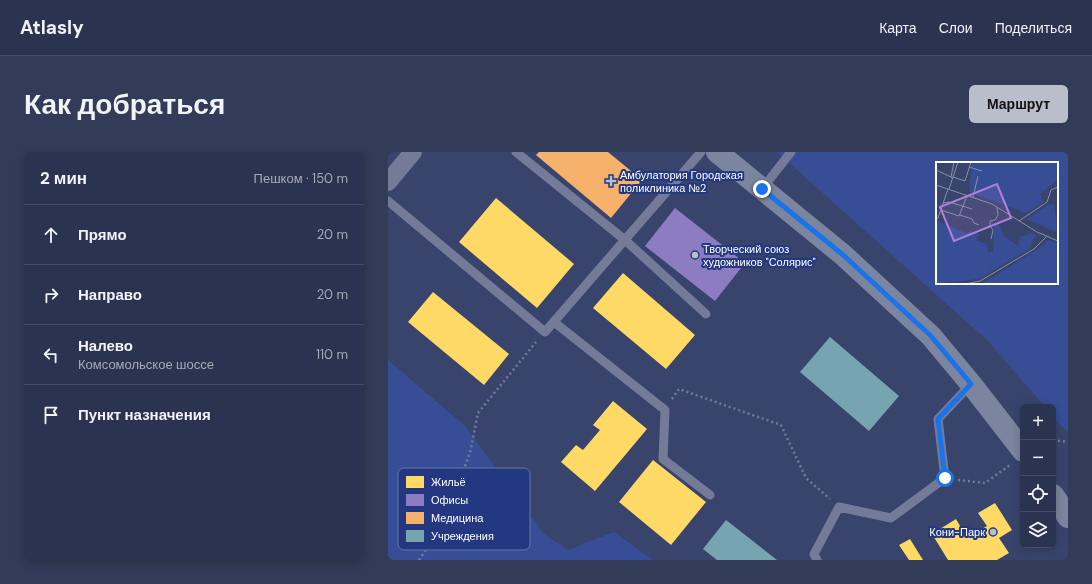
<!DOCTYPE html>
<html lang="ru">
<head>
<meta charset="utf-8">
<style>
  :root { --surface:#2a3350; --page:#323b57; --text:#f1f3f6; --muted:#a5aab7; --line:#464e67; --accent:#b9becb }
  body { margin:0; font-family:"DM Sans",sans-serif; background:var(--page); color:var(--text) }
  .controls { position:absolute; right:12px; bottom:12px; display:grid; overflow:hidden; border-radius:6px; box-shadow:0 2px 10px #0003 }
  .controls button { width:36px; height:36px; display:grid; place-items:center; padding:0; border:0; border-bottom:1px solid var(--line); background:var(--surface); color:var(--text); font:20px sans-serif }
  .stop { position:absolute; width:12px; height:12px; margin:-9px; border:3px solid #1a73e8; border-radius:50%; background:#fff }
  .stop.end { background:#1a73e8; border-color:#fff; box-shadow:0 1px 4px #0008 }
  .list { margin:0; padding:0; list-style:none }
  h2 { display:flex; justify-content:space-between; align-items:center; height:52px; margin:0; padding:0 16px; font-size:17px }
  h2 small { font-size:13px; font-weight:400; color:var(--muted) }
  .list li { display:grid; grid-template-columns:26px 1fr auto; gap:12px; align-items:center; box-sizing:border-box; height:60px; padding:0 16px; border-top:1px solid var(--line) }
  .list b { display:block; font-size:15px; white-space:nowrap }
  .list p { margin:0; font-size:13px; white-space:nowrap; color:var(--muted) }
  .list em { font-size:13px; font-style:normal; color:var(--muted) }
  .icon { flex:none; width:22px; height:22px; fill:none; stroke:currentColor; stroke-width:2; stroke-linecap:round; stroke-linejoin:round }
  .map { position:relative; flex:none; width:680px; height:408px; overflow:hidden; border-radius:6px }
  header { display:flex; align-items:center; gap:24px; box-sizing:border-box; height:56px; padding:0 20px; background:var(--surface); border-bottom:1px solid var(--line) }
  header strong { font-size:19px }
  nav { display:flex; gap:22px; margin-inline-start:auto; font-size:14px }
  .intro { display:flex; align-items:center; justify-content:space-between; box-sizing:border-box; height:96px; padding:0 24px }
  h1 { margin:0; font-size:28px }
  .button { padding:10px 18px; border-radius:6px; background:var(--accent); color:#111; font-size:14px; font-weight:700 }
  main { display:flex; gap:24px; padding:0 24px }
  aside { flex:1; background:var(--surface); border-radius:6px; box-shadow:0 2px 10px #0003 }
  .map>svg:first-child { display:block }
  .green { fill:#374e97; fill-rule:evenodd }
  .homes { fill:#ffd966 }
  .offices { fill:#8e7cc3 }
  .health { fill:#f6b26b }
  .public { fill:#76a5af }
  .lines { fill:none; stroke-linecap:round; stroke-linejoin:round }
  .path { stroke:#747b99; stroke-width:2.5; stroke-dasharray:2 3; stroke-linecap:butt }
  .lane { stroke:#747b99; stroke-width:9 }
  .street { stroke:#747b99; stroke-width:18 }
  .primary { stroke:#7c859f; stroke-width:22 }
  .route { stroke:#1a73e8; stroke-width:5 }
  .poi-dot { fill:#b9becb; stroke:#233880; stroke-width:1.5 }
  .labels { text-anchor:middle; stroke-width:4; stroke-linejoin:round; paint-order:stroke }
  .poi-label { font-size:11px; fill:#fff; stroke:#233880; text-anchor:start }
  .inset-road { fill:none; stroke:#888fa6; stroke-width:1 }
  .view { fill:#b080d9; fill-opacity:0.15; stroke:#b080d9; stroke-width:2 }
  .inset-edge { fill:none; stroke:#fff; stroke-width:2 }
  .key { fill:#233880; stroke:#6574a6; stroke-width:1 }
  .key-label { font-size:11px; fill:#fff }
</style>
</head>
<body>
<header>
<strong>Atlasly</strong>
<nav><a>Карта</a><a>Слои</a><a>Поделиться</a></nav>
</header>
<div class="intro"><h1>Как добраться</h1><a class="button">Маршрут</a></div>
<main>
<aside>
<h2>2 мин<small>Пешком · 150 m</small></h2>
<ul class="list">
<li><svg class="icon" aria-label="ahead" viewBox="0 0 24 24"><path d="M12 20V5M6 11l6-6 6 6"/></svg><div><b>Прямо</b></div><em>20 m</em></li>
<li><svg class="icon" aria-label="right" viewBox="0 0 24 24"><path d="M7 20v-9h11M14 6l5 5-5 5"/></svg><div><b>Направо</b></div><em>20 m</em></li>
<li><svg class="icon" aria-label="left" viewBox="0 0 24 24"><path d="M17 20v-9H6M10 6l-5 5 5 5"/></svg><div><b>Налево</b><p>Комсомольское шоссе</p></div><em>110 m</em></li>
<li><svg class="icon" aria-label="arrive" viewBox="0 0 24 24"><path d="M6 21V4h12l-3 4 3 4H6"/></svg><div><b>Пункт назначения</b></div></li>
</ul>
</aside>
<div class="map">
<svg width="680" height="408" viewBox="0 0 680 408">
  <rect width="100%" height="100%" fill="#38446b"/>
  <!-- green -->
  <path class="green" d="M 389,0 L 680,0 L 680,279 L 674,275 L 665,264 L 665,255 L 657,255 L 600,189 ZM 549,11 L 669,11 L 669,131 L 549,131 Z
    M 0,208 L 77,274 L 156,382 L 180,398 L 226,380 L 265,408 L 0,408 Z"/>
  <!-- homes -->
  <path class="homes" d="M 108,46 L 186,112 L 149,156 L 71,90 Z
    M 235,121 L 307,183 L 278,217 L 205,156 Z
    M 45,140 L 121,202 L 96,233 L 20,170 Z
    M 225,249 L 259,277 L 207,339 L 173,310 L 188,293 L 195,298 L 212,278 L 205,273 Z
    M 265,308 L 318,350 L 283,393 L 231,350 Z
    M 607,351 L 624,378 L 611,386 L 621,401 L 609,408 L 560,408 L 544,382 L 568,367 L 579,386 L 599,374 L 590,361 Z
    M 522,387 L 535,408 L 521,408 L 511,393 Z"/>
  <!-- offices -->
  <path class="offices" d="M 287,56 L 357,111 L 327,149 L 257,94 Z"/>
  <!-- health -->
  <path class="health" d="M 151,0 L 220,0 L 254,28 L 223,66 L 148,3 Z"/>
  <!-- public -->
  <path class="public" d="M 442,185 L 511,244 L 481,279 L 412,220 Z
    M 338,368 L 389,408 L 329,408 L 315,397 Z"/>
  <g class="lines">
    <!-- path -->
    <path class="path" d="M 284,247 L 291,237 L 393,273 L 418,326 L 442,347
      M 665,288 L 680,290
      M 570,328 L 597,331 L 622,313
      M 31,408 L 54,373 L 82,301 L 90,261 L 148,190"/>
    <!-- lane -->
    <path class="lane" d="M 128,0 L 237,88 L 318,162
      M 374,37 L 403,0
      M 0,49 L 157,180 L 313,0
      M 166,170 L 277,258 L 275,307 L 322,343
      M 429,408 L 426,402 L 451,355 L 503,366 L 557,326 L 550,267 L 583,232"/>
    <!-- street -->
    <path class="street" d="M 0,30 L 25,0"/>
    <!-- primary -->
    <path class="primary" d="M 329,0 L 454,102 L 543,184 L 583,232 L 635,299
      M 665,343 L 680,365"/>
  </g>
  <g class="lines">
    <!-- route -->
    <path class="route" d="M 374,37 L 454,102 L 543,184 L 583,232 L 550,267 L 557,326"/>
  </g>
  <!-- markers -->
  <g class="poi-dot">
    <path d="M221 23h4v4h4v4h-4v4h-4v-4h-4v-4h4z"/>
    <circle cx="307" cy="103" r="4"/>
    <circle cx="605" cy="380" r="4"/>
  </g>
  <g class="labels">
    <!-- poi labels -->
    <g class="poi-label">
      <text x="232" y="27">Амбулатория Городская<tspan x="232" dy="13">поликлиника №2</tspan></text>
      <text x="315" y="101">Творческий союз<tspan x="315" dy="13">художников "Солярис"</tspan></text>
      <text x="597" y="384" text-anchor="end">Кони-Парк</text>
    </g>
  </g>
  <!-- overview -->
  <g transform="translate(548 10)">
    <rect width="122" height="122" fill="#38446b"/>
    <path d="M 36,0 L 122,0 L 122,18 L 104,32 L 107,40 L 90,51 L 33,30 ZM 118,42 L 122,71 L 91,57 L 112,43 ZM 0,58 L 30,71 L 36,69 L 43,71 L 41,79 L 51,82 L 52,90 L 57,90 L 58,63 L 60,62 L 63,62 L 68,74 L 82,84 L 84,75 L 96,71 L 101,74 L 96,78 L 95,86 L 42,117 L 0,122 ZM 112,78 L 122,81 L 122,122 L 46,122 L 102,87 Z" fill="#374e97"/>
    <path class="inset-road" d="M 33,5 L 46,9M 0,8 L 15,15M 17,15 L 29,19 L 35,0M 17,17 L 15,15 L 18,0M 0,23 L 56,42 L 101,70 L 122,79M 13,27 L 22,0M 37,35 L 42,14M 7,41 L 13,40 L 36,47M 5,48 L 23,54 L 31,34M 24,53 L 36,57 L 38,61 L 43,63M 0,56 L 2,56 L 12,27M 83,59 L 111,40 L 115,28 L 122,25M 55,77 L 57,68 L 54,64 L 54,59 L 59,58 L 62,53 L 61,45M 30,122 L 44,119 L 98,87 L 110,75"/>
    <path class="view" d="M 61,22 L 75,56 L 18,79 L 4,45 Z"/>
    <rect width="122" height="122" class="inset-edge"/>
  </g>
  <!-- legend -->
  <rect x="10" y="316" width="132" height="82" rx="6" class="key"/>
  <rect x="18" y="324" width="18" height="12" fill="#ffd966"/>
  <rect x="18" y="342" width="18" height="12" fill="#8e7cc3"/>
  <rect x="18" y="360" width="18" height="12" fill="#f6b26b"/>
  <rect x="18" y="378" width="18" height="12" fill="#76a5af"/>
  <g class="key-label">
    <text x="43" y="334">Жильё</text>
    <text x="43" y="352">Офисы</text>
    <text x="43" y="370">Медицина</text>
    <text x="43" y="388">Учреждения</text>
  </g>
</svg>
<div class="controls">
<button>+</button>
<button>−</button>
<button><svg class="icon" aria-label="locate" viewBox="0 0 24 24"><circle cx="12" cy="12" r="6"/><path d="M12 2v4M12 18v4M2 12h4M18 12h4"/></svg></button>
<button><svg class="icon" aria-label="layers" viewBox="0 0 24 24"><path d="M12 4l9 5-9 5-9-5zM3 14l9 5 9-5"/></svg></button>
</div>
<div class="stop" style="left:557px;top:326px"></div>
<div class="stop end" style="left:374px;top:37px"></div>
</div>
</main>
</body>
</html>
